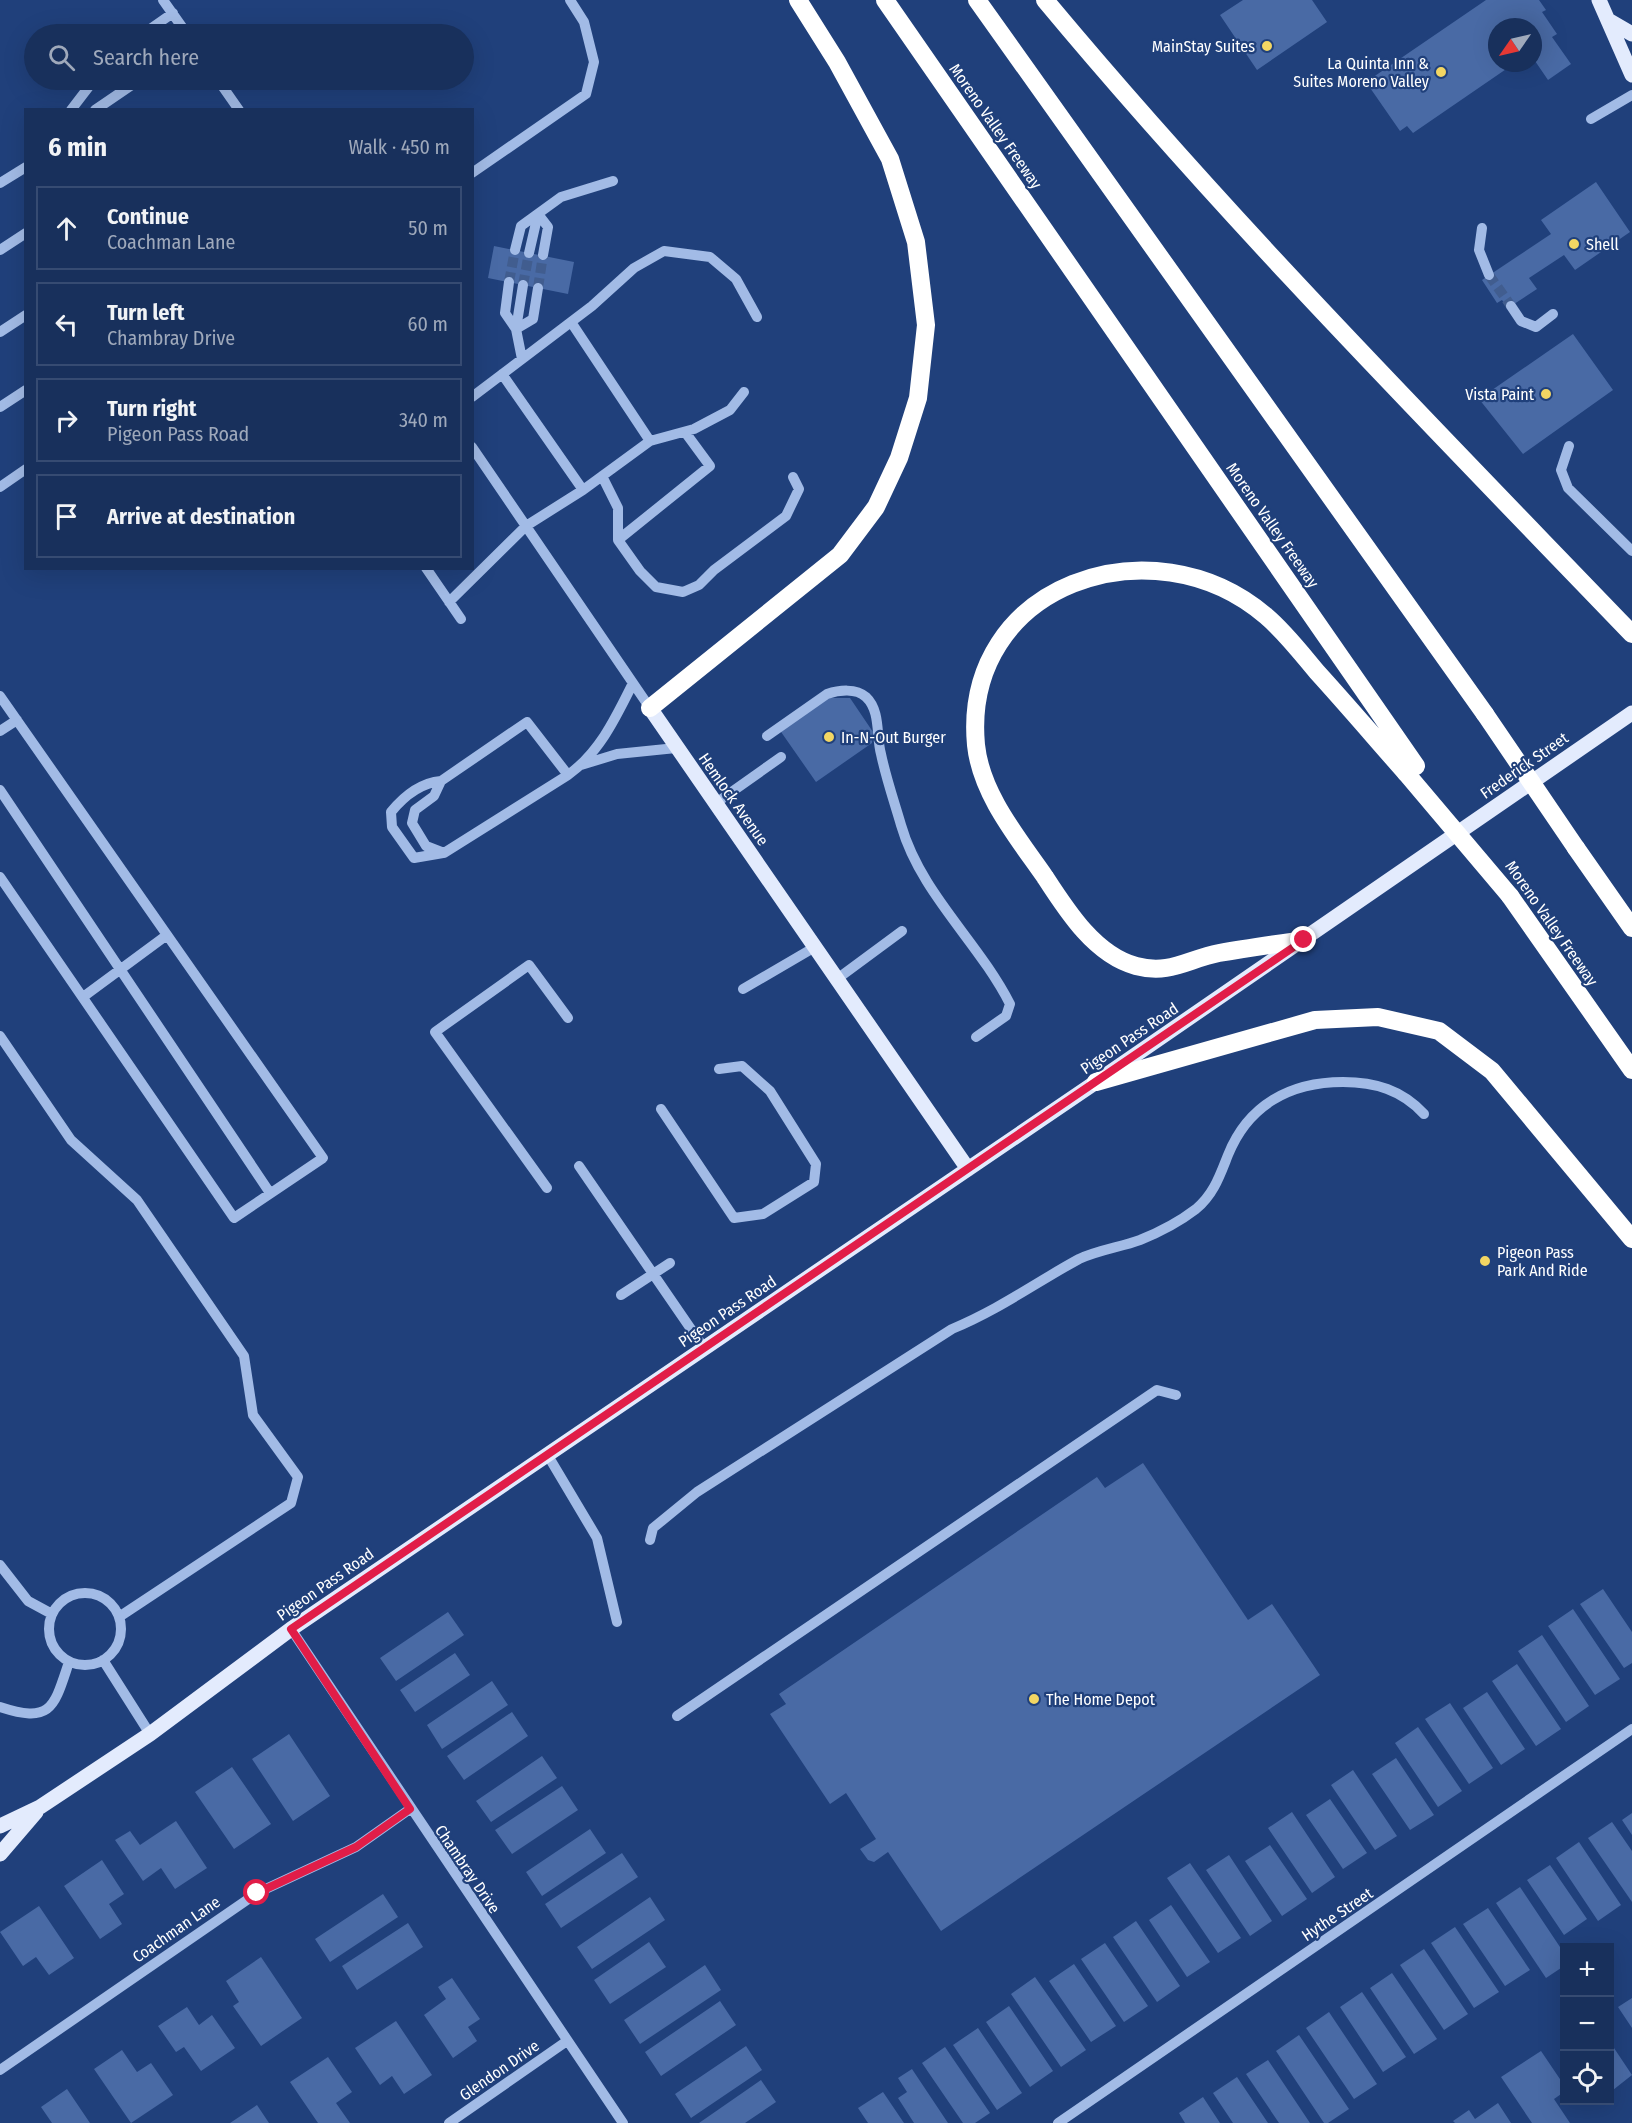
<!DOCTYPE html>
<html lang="en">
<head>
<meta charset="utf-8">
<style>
  :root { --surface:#18305c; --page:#253c65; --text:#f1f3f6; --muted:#9fa9bb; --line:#364b72 }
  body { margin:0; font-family:"Fira Sans Condensed",sans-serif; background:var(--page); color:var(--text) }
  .controls { position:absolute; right:18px; bottom:18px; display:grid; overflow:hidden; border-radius:0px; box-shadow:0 6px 24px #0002 }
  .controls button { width:54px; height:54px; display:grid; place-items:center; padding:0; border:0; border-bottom:2px solid var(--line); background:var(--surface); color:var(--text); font:30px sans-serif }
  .compass { position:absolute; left:1488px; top:18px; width:54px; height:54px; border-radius:50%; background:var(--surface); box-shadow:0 6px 24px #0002; rotate:236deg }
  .stop { position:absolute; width:18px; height:18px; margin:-14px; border:4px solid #e11d48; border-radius:50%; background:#fff }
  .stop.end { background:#e11d48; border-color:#fff; box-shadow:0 2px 6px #0008 }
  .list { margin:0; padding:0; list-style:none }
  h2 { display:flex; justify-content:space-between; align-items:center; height:78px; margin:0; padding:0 24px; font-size:26px }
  h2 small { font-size:20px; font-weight:400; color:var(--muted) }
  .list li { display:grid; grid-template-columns:39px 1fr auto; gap:18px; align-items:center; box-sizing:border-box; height:84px; margin:0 12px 12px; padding:0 12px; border:2px solid var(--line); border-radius:0px }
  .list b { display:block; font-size:22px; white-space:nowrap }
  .list p { margin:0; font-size:20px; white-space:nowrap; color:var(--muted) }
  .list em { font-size:20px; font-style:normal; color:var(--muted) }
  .icon { flex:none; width:33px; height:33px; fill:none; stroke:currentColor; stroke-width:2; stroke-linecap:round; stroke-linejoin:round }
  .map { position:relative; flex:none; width:1632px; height:2123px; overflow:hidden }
  .search { position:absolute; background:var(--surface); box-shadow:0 6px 24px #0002; left:24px; top:24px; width:450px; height:66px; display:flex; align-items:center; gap:15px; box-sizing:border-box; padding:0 21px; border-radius:33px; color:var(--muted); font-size:22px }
  .panel { position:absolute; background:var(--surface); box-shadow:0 6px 24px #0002; left:24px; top:108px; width:450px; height:462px; border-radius:0px }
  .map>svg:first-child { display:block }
  .building { fill:#496aa5 }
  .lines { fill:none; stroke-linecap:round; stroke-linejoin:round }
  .minor-tunnel { stroke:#415d8f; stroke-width:10; stroke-dasharray:10 5; stroke-linecap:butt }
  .minor { stroke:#a2bbe6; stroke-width:10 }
  .major { stroke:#e3ebfd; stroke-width:15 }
  .highway { stroke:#fff; stroke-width:18 }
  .highway-bridge { stroke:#fff; stroke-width:18 }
  .route { stroke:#e11d48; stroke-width:8 }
  .poi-dot { fill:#f3d663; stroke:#20407b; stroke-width:2 }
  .labels { text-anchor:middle; stroke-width:4.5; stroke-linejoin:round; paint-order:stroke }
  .poi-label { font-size:16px; fill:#fff; stroke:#20407b; text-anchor:start }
  .street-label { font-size:16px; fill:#fff; stroke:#20407b }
</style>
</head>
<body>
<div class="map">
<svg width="1632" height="2123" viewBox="0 0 1632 2123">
  <rect width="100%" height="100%" fill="#20407b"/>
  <!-- building -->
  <path class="building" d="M 1243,0 L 1312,0 L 1327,22 L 1257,70 L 1220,15 Z
    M 1486,0 L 1539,0 L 1546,10 L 1542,12 L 1557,34 L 1552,37 L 1571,64 L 1548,80 L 1533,58 L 1533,27 L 1497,27 L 1497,63 L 1515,63 L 1413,133 L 1407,126 L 1400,131 L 1366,82 Z
    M 1596,182 L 1630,232 L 1575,270 L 1564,255 L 1529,278 L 1537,289 L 1508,308 L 1502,300 L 1497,303 L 1482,280 L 1551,234 L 1541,220 Z
    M 494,246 L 574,262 L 568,294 L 488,278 Z
    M 1573,334 L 1613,390 L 1523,454 L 1479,399 Z
    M 824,698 L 850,698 L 873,732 L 872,743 L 816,782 L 779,729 Z
    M 1143,1463 L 1248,1620 L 1272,1604 L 1320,1675 L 941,1931 L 888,1852 L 874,1862 L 868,1860 L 860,1849 L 876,1839 L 846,1793 L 830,1804 L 770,1714 L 786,1704 L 779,1694 L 1097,1477 L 1105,1488 Z
    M 1603,1589 L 1632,1632 L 1632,1663 L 1624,1668 L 1580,1604 Z
    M 1573,1609 L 1620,1679 L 1595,1695 L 1548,1626 Z
    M 448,1612 L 464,1635 L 396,1681 L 380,1658 Z
    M 1542,1635 L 1589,1706 L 1566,1722 L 1518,1651 Z
    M 455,1653 L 470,1675 L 415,1712 L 400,1690 Z
    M 1517,1664 L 1561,1729 L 1536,1746 L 1492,1681 Z
    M 492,1681 L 508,1705 L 442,1749 L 427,1725 Z
    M 1487,1692 L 1525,1749 L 1501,1765 L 1463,1708 Z
    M 1450,1703 L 1493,1768 L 1469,1784 L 1425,1719 Z
    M 512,1712 L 528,1736 L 464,1780 L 447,1756 Z
    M 1418,1727 L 1462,1791 L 1438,1807 L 1395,1743 Z
    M 289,1734 L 330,1796 L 293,1821 L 252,1759 Z
    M 542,1756 L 557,1778 L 491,1822 L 476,1801 Z
    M 1396,1758 L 1434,1815 L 1410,1830 L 1372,1774 Z
    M 232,1767 L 271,1824 L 234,1849 L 195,1792 Z
    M 1353,1770 L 1397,1836 L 1375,1850 L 1331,1785 Z
    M 562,1786 L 578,1810 L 512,1854 L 495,1830 Z
    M 1330,1799 L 1367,1853 L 1343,1869 L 1306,1815 Z
    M 1292,1812 L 1335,1877 L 1312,1893 L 1268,1828 Z
    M 1632,1813 L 1632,1835 L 1622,1820 Z
    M 176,1821 L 207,1868 L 175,1889 L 161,1868 L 143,1881 L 115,1840 L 130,1831 L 140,1845 Z
    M 1612,1822 L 1632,1851 L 1632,1902 L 1588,1838 Z
    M 590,1829 L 606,1853 L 542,1896 L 526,1872 Z
    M 1579,1842 L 1621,1905 L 1598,1921 L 1556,1858 Z
    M 1270,1845 L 1307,1899 L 1282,1916 L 1245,1861 Z
    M 622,1853 L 638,1877 L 561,1928 L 545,1904 Z
    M 1229,1855 L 1272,1921 L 1250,1936 L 1206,1870 Z
    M 102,1860 L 124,1894 L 109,1904 L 122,1924 L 100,1939 L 64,1886 Z
    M 1190,1863 L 1241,1938 L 1218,1953 L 1167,1878 Z
    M 1550,1865 L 1587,1919 L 1564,1935 L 1527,1880 Z
    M 1520,1887 L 1564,1953 L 1564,1966 L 1546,1978 L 1496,1903 Z
    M 383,1894 L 398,1917 L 330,1962 L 315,1939 Z
    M 650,1897 L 665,1920 L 592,1969 L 577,1947 Z
    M 1171,1905 L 1210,1962 L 1187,1977 L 1149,1920 Z
    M 39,1906 L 74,1958 L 49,1975 L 36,1957 L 23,1966 L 0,1932 Z
    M 1488,1908 L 1530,1970 L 1505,1986 L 1463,1924 Z
    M 1136,1921 L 1180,1986 L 1157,2002 L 1113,1937 Z
    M 408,1923 L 423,1947 L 357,1990 L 342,1966 Z
    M 1455,1927 L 1499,1992 L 1474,2008 L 1431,1943 Z
    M 649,1942 L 666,1967 L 610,2004 L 594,1980 Z
    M 1105,1943 L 1148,2006 L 1124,2022 L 1081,1959 Z
    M 1424,1949 L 1468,2014 L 1444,2030 L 1400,1965 Z
    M 261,1957 L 302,2018 L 261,2046 L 233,2006 L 239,2002 L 226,1981 Z
    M 1074,1964 L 1116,2026 L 1091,2042 L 1049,1981 Z
    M 705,1965 L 721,1990 L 640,2044 L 624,2020 Z
    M 1392,1973 L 1437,2039 L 1414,2054 L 1370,1988 Z
    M 1035,1977 L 1086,2050 L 1061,2067 L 1011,1994 Z
    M 452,1978 L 480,2019 L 468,2027 L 477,2041 L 453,2058 L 424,2015 L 446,1999 L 438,1987 Z
    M 1362,1992 L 1406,2057 L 1383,2072 L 1340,2007 Z
    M 1632,1998 L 1632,2028 L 1618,2007 Z
    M 720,2001 L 736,2025 L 661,2076 L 645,2052 Z
    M 1009,2006 L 1053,2071 L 1030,2087 L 986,2022 Z
    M 187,2007 L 199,2025 L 212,2015 L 235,2048 L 201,2071 L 184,2047 L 176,2052 L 158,2026 Z
    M 1329,2012 L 1377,2084 L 1354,2099 L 1306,2028 Z
    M 396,2021 L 432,2075 L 404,2094 L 392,2076 L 380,2085 L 355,2048 Z
    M 978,2028 L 1022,2093 L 997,2110 L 953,2045 Z
    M 1299,2035 L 1349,2109 L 1328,2123 L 1324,2123 L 1276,2051 Z
    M 1610,2042 L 1632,2075 L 1613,2090 L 1610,2084 Z
    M 746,2046 L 762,2070 L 691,2118 L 675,2094 Z
    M 945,2047 L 990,2113 L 975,2123 L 963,2123 L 922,2063 Z
    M 122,2050 L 137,2072 L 151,2063 L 173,2095 L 131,2123 L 94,2069 Z
    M 1541,2051 L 1564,2085 L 1564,2092 L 1554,2099 L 1570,2123 L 1532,2123 L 1501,2077 Z
    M 328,2057 L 352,2092 L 336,2103 L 350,2123 L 318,2123 L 290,2082 Z
    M 1268,2060 L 1310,2123 L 1279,2123 L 1246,2074 Z
    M 912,2069 L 948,2123 L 914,2123 L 898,2098 L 907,2092 L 898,2078 Z
    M 1237,2077 L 1268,2123 L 1233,2123 L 1213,2093 Z
    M 761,2080 L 776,2102 L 745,2123 L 699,2123 Z
    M 67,2089 L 90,2123 L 52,2123 L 41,2107 Z
    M 883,2092 L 904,2123 L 868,2123 L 858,2108 Z
    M 1203,2097 L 1220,2123 L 1185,2123 L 1179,2113 Z
    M 1498,2103 L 1511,2123 L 1455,2123 L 1453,2121 L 1469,2110 L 1475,2119 Z
    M 257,2105 L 269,2123 L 230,2123 Z"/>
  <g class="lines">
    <!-- minor-tunnel -->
    <path class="minor-tunnel" d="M 1489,275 L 1511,306
      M 509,282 L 515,250
      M 523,285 L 529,253
      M 538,288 L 543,255"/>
    <!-- minor -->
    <path class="minor" d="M 163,0 L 187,34
      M 143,34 L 173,13
      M 218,80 L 239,110
      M 71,110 L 94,80
      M 95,110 L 139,80
      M 1591,119 L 1632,95
      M 472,173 L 586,94 L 594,62 L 584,22 L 570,0
      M 0,183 L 26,167
      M 538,214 L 548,227 L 543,255
      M 1482,228 L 1479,250 L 1489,275
      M 0,250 L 26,233
      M 515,250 L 521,226 L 561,197 L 613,181
      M 529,253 L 538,214
      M 509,282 L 505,313 L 516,329
      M 1511,306 L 1521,321 L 1536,327 L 1553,314
      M 571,322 L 650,441
      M 516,329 L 533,319 L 538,288
      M 0,332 L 26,315
      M 522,359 L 516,329 L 523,285
      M 502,374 L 583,490
      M 472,397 L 592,306 L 634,268 L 664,251 L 710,257 L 736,279 L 757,317
      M 0,407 L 26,390
      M 1569,446 L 1561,470 L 1568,488 L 1632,551
      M 472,447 L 650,708
      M 602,476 L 618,508 L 618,540 L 640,571 L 656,587 L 683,592 L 699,585 L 714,570 L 786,516 L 799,489 L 793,477
      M 0,487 L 26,469
      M 618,540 L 710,466 L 685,432
      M 426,568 L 461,619
      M 449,602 L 526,526 L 583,490 L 650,441 L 694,429 L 730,410 L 744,392
      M 0,696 L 323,1158 L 234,1218 L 0,877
      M 0,731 L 17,720
      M 767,736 L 827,694 C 839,690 856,688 866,697 C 881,711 876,737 881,754 C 886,778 894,801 901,825 C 921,894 978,941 1010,1004 L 1006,1016 L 976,1037
      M 581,765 L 617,754 L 676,748
      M 568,775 L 444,853 L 426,846 L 412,823 L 415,810 L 434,796 L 441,781 L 527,722 L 568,775 C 600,752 616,717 633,683
      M 441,781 C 420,783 404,796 391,812 L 392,827 L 414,858 L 443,853
      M 0,790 L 270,1193
      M 716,803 L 781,757
      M 837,979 L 902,931
      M 743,989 L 815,947
      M 83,997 L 167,935
      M 0,1036 L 71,1140 L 137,1200 L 244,1356 L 253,1415 L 298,1477 L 291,1503 L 119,1617
      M 661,1109 L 734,1218 L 763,1214 L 814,1182 L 816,1164 L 770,1091 L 742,1066 L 719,1069
      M 579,1166 L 704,1348
      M 547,1188 L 435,1032 L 529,965 L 568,1018
      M 621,1295 L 670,1263
      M 547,1454 L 597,1538 L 617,1622
      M 650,1540 L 653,1528 L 697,1492 L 952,1329 C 1000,1309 1035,1283 1079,1259 C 1098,1250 1121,1247 1140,1240 C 1160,1232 1179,1222 1196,1209 C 1214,1194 1220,1175 1228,1155 C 1248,1105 1290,1082 1343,1082 C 1375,1082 1402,1090 1424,1114
      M 0,1565 L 28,1601 L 52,1614
      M49 1629a36 36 0 1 1 72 0a36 36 0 1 1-72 0Z
      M 291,1629 L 623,2123
      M 103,1660 L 150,1734
      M 0,1707 C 52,1724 54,1707 69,1662
      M 677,1716 L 1157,1390 L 1176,1395
      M 0,2070 L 257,1893 L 356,1847 L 410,1809
      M 449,2123 L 567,2041
      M 1058,2123 L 1632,1729"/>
    <!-- major -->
    <path class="major" d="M 1599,0 L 1632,75
      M 1608,20 L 1632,34
      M 650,708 L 968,1169
      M 0,1826 L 40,1807 L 150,1734 L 291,1629 L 1096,1082 L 1632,713
      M 0,1854 L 36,1812"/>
    <!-- highway -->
    <path class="highway" d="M 885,0 L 1416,766
      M 977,0 L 1485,714
      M 1045,0 C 1229,221 1433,427 1632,634
      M 650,708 L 840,555 L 876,507 L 899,458 L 918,398 L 926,325 L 916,242 L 890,159 L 837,62 L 798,0
      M 1576,848 L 1632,928
      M 1510,896 L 1632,1070
      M 1304,940 C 1276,944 1247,948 1219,953 C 1188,959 1170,975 1136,966 C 1095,955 1067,911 1045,877 C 1018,838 981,794 976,745 C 961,584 1153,519 1266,616 C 1285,632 1301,653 1317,672 C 1347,705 1376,739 1406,773
      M 1096,1082 L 1315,1020 L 1378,1017 L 1439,1031 L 1492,1071 L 1632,1239"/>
    <!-- highway-bridge -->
    <path class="highway-bridge" d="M 1485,714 L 1576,848
      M 1406,773 L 1510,896"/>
  </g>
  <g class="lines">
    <!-- route -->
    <path class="route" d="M 257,1893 L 356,1847 L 410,1809 L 291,1629 L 1304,940"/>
  </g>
  <!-- markers -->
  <g class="poi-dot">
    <circle cx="1267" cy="46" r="6"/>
    <circle cx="1441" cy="72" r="6"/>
    <circle cx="1574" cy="244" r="6"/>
    <circle cx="1546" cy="394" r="6"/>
    <circle cx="829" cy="737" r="6"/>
    <circle cx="1485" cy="1261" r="6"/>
    <circle cx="1034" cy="1699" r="6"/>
  </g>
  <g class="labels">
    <!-- poi labels -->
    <g class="poi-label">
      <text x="1255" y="52" text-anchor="end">MainStay Suites</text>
      <text x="1429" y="69" text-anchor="end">La Quinta Inn &amp;<tspan x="1429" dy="18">Suites Moreno Valley</tspan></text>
      <text x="1586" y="250">Shell</text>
      <text x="1534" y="400" text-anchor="end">Vista Paint</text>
      <text x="841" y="743">In-N-Out Burger</text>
      <text x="1497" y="1258">Pigeon Pass<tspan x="1497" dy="18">Park And Ride</tspan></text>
      <text x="1046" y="1705">The Home Depot</text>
    </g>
    <!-- street labels -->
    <g class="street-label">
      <text transform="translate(996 126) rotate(55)" y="6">Moreno Valley Freeway</text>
      <text transform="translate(1273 525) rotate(55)" y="6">Moreno Valley Freeway</text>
      <text transform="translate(1524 765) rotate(-35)" y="6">Frederick Street</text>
      <text transform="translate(734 799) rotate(55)" y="6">Hemlock Avenue</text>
      <text transform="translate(1552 923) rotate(55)" y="6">Moreno Valley Freeway</text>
      <text transform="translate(1129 1038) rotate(-34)" y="6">Pigeon Pass Road</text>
      <text transform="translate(727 1311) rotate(-34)" y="6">Pigeon Pass Road</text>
      <text transform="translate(325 1584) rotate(-35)" y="6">Pigeon Pass Road</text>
      <text transform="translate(468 1869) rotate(56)" y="6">Chambray Drive</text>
      <text transform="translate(1337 1914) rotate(-34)" y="6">Hythe Street</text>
      <text transform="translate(176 1929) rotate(-35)" y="6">Coachman Lane</text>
      <text transform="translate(499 2070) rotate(-35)" y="6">Glendon Drive</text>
    </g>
  </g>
</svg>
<div class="controls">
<button>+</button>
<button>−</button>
<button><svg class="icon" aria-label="locate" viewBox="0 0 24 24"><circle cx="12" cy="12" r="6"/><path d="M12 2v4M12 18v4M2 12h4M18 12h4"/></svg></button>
</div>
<svg class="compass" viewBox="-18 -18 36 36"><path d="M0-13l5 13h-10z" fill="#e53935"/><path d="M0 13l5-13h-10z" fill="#9fa9bb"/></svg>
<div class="stop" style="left:257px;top:1893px"></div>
<div class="stop end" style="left:1304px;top:940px"></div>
<div class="search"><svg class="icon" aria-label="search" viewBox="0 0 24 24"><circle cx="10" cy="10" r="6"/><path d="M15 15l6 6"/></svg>Search here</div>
<section class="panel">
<h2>6 min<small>Walk · 450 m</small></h2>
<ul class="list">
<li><svg class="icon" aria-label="ahead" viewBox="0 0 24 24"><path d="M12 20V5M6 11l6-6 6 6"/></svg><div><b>Continue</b><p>Coachman Lane</p></div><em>50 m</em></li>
<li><svg class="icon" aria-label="left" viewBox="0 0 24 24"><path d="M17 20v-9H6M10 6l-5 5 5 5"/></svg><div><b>Turn left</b><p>Chambray Drive</p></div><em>60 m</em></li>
<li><svg class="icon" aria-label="right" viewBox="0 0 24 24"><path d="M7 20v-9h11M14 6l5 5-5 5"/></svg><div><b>Turn right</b><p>Pigeon Pass Road</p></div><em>340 m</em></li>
<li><svg class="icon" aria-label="arrive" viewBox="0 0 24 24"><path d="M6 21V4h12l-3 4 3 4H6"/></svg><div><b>Arrive at destination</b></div></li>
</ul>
</section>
</div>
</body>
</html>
